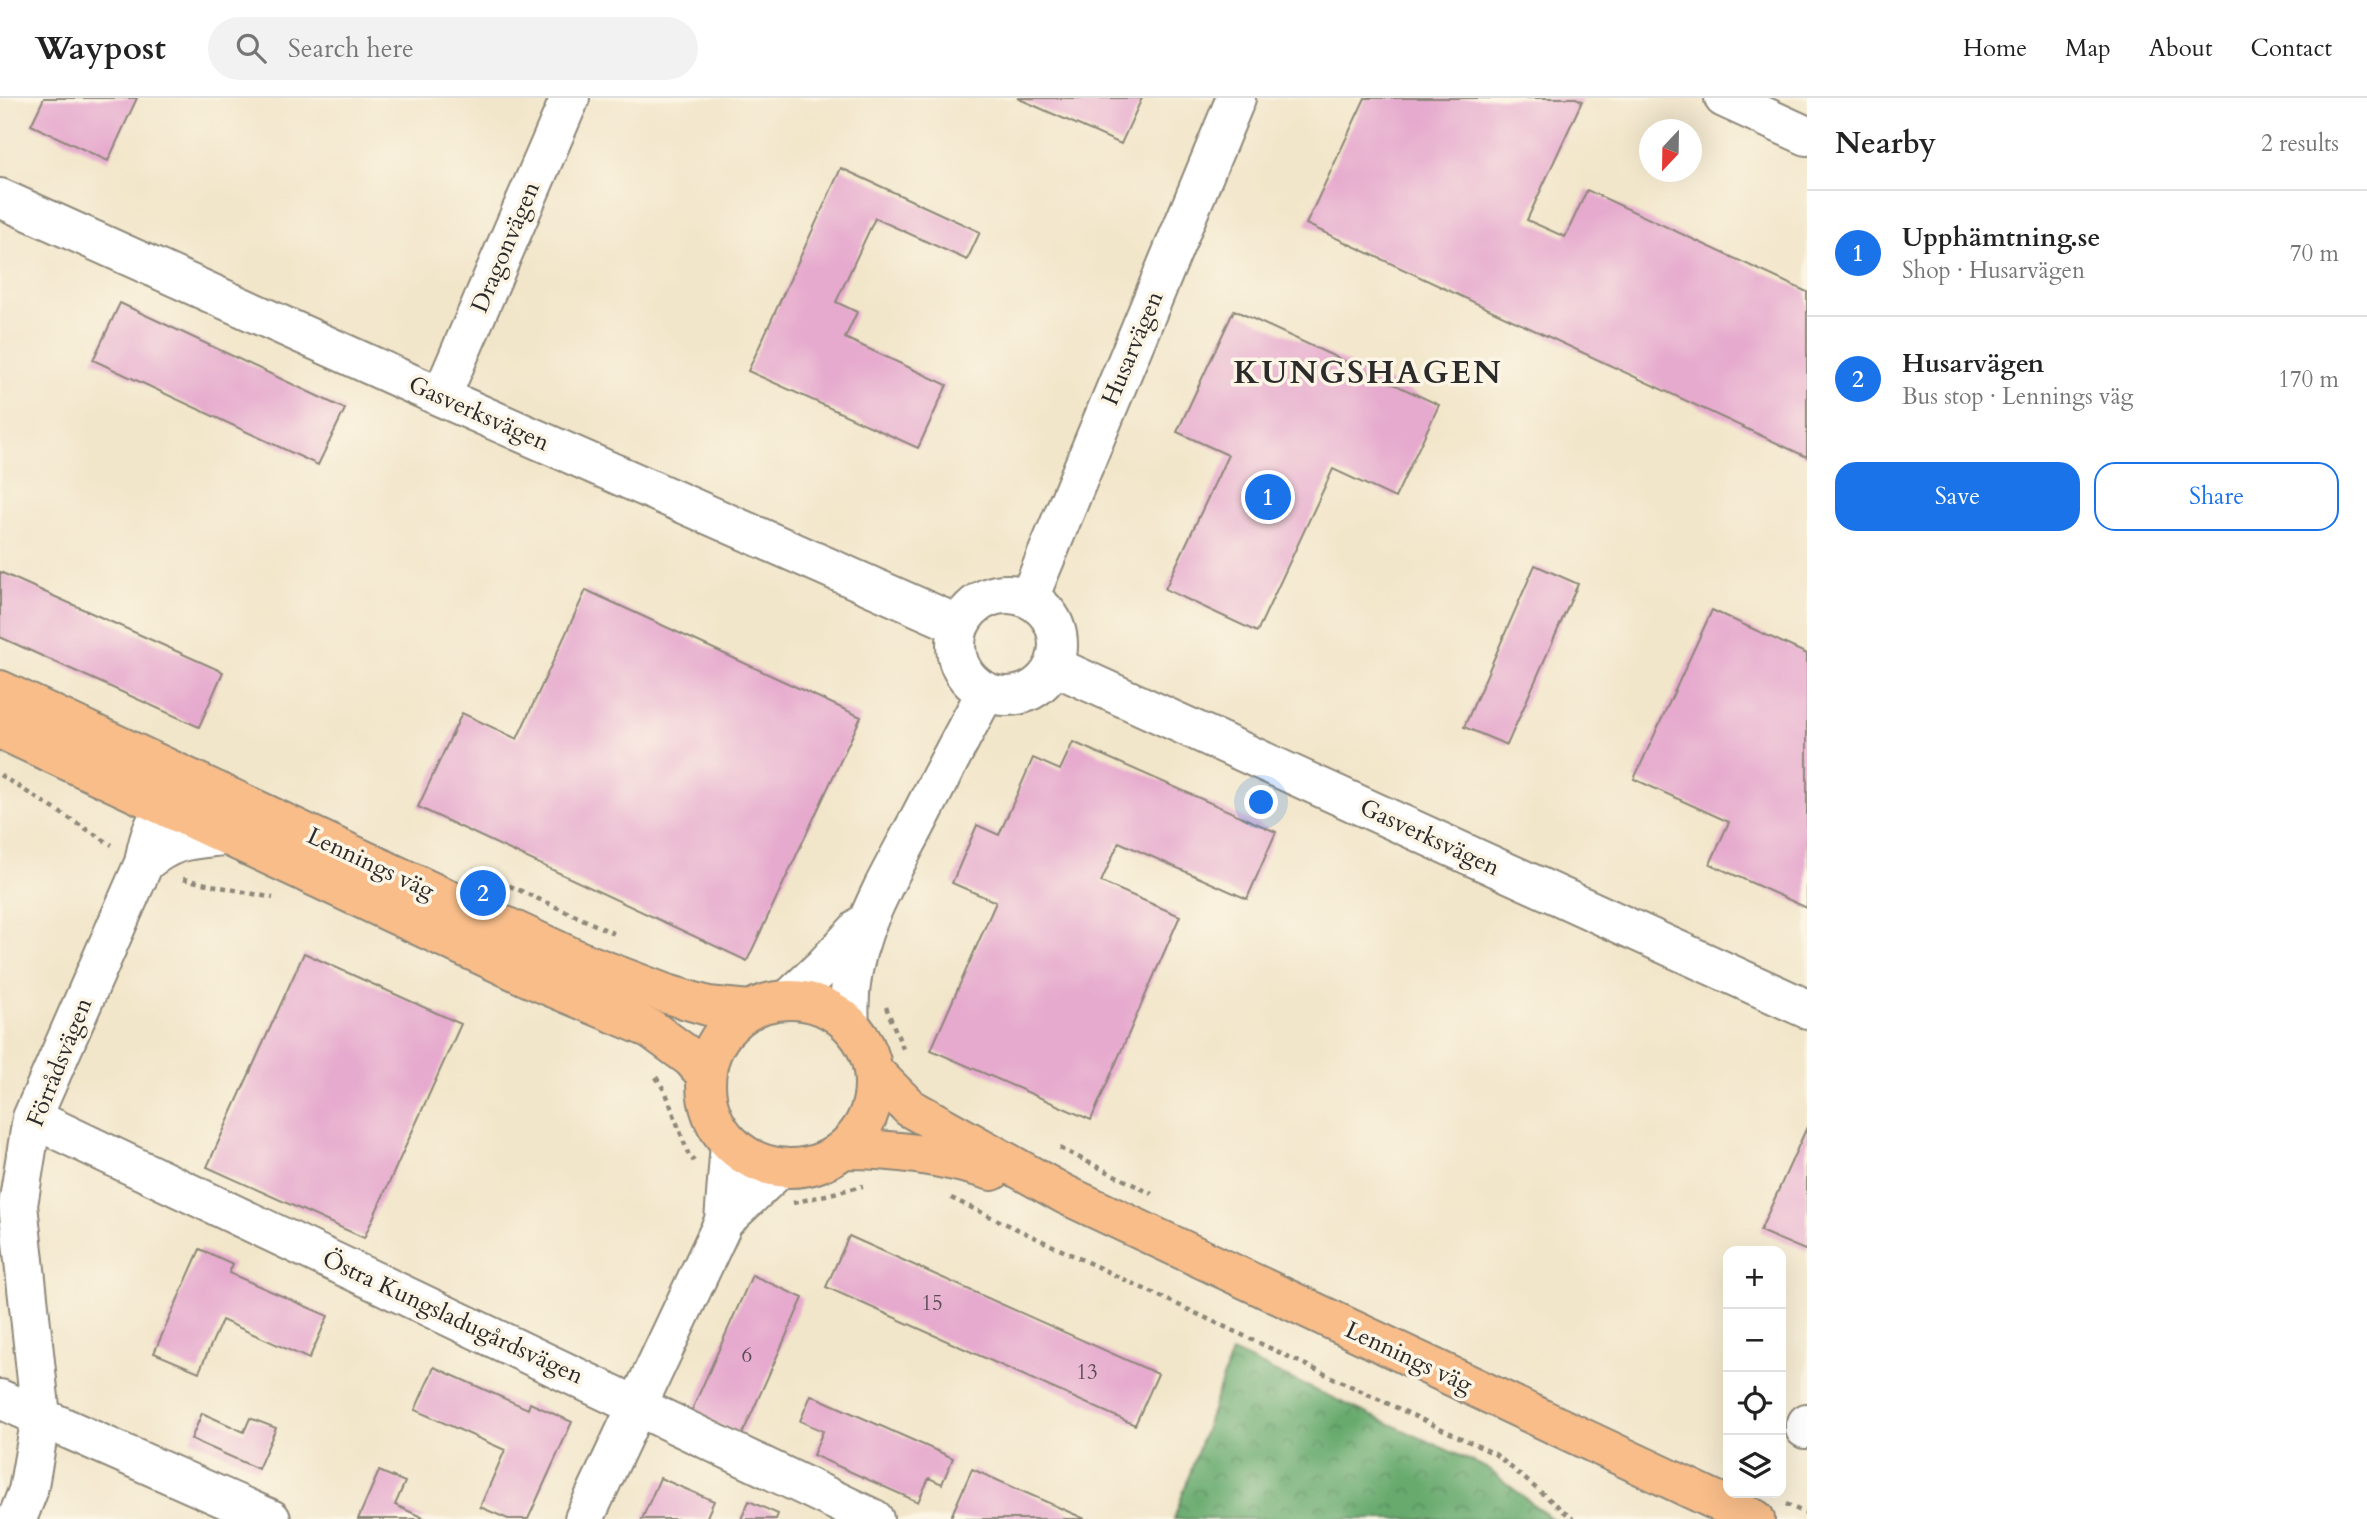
<!DOCTYPE html>
<html lang="en">
<head>
<meta charset="utf-8">
<style>
  :root { --surface:#fff; --page:#f2f2f2; --text:#222; --muted:#767676; --line:#e0e0e0; --accent:#1a73e8 }
  body { margin:0; font-family:Cardo,serif; background:var(--page); color:var(--text) }
  .controls { position:absolute; right:21px; bottom:21px; display:grid; overflow:hidden; border-radius:14px; box-shadow:0 7px 28px #0002 }
  .controls button { width:63px; height:63px; display:grid; place-items:center; padding:0; border:0; border-bottom:2px solid var(--line); background:var(--surface); color:var(--text); font:35px sans-serif }
  .compass { position:absolute; left:1639px; top:21px; width:63px; height:63px; border-radius:50%; background:var(--surface); box-shadow:0 7px 28px #0002; rotate:202deg }
  .you { position:absolute; left:1262px; top:705px; width:24px; height:24px; margin:-18px; border:5px solid #fff; border-radius:50%; background:#1a73e8; box-shadow:0 0 0 10px #1a73e833 }
  .badge { display:grid; place-items:center; width:46px; height:46px; border-radius:50%; background:var(--accent); color:#fff; font-size:23px; font-weight:700 }
  .pin { position:absolute; translate:-50% -50%; border:4px solid #fff; box-shadow:0 2px 7px #0006 }
  .list { margin:0; padding:0; list-style:none }
  h2 { display:flex; justify-content:space-between; align-items:center; height:91px; margin:0; padding:0 28px; font-size:30px }
  h2 small { font-size:23px; font-weight:400; color:var(--muted) }
  .list li { display:grid; grid-template-columns:46px 1fr auto; gap:21px; align-items:center; box-sizing:border-box; height:126px; padding:0 28px; border-top:2px solid var(--line) }
  .list b { display:block; font-size:26px; white-space:nowrap }
  .list p { margin:0; font-size:23px; white-space:nowrap; color:var(--muted) }
  .list em { font-size:23px; font-style:normal; color:var(--muted) }
  .actions { display:flex; gap:14px; padding:21px 28px }
  .actions a { flex:1; padding:16px 0; border:2px solid var(--accent); border-radius:21px; text-align:center; font-size:24px; color:var(--accent) }
  .actions .main { background:var(--accent); color:#fff }
  .icon { flex:none; width:38px; height:38px; fill:none; stroke:currentColor; stroke-width:2; stroke-linecap:round; stroke-linejoin:round }
  .map { position:relative; flex:none; width:1807px; height:1421px; overflow:hidden }
  header { display:flex; align-items:center; gap:42px; box-sizing:border-box; height:98px; padding:0 35px; background:var(--surface); border-bottom:2px solid var(--line) }
  header strong { font-size:33px }
  nav { display:flex; gap:38px; margin-inline-start:auto; font-size:24px }
  .search { width:490px; height:63px; background:var(--page); display:flex; align-items:center; gap:18px; box-sizing:border-box; padding:0 24px; border-radius:38px; color:var(--muted); font-size:26px }
  main { display:flex }
  aside { flex:1; background:var(--surface) }
  .map>svg:first-child { display:block }
  .forest { fill:url(#forest-crowns); stroke:#496a4c; stroke-width:2 }
  .building { fill:#e6aace }
  .lines { fill:none; stroke-linecap:round; stroke-linejoin:round }
  .minor-casing { stroke:#8e887a; stroke-width:42 }
  .major-casing { stroke:#8e887a; stroke-width:42 }
  .path { stroke:#8e887a; stroke-width:4.5; stroke-dasharray:5 5; stroke-linecap:butt }
  .minor { stroke:#fff; stroke-width:38 }
  .major { stroke:#f8bd89; stroke-width:38 }
  .labels { text-anchor:middle; stroke-width:7; stroke-linejoin:round; paint-order:stroke }
  .number-label { font-size:21px; fill:#5a4b54 }
  .street-label { font-size:24px; fill:#2b2b2b; stroke:#fcf5e5 }
  .district-label { font-size:32px; font-weight:bold; letter-spacing:2px; fill:#2b2b2b; stroke:#fcf5e5 }
</style>
</head>
<body>
<header>
<strong>Waypost</strong>
<div class="search"><svg class="icon" aria-label="search" viewBox="0 0 24 24"><circle cx="10" cy="10" r="6"/><path d="M15 15l6 6"/></svg>Search here</div>
<nav><a>Home</a><a>Map</a><a>About</a><a>Contact</a></nav>
</header>
<main>
<div class="map">
<svg width="1807" height="1421" viewBox="0 0 1807 1421">
  <defs>
    <pattern id="forest-crowns" width="20" height="18" patternUnits="userSpaceOnUse" patternTransform="scale(1.75)"><rect width="20" height="18" fill="#67aa6e"/><path d="M2 6a3 3 0 1 1 6 0M12 15a3 3 0 1 1 6 0" fill="none" stroke="#558b5b"/></pattern>
  </defs>
  <rect width="100%" height="100%" fill="#fcf5e5"/>
  <filter id="ink" filterUnits="userSpaceOnUse"><feTurbulence type="fractalNoise" baseFrequency=".0143" numOctaves="2"/><feDisplacementMap in="SourceGraphic" scale="14" xChannelSelector="R" yChannelSelector="G"/><feConvolveMatrix kernelMatrix="1 2 1 2 8 2 1 2 1" color-interpolation-filters="sRGB"/></filter>
  <filter id="wash" filterUnits="userSpaceOnUse"><feTurbulence type="fractalNoise" baseFrequency=".00686" numOctaves="4" result="noise"/><feDisplacementMap in="SourceGraphic" scale="28" xChannelSelector="R" yChannelSelector="G"/><feGaussianBlur stdDeviation="1.57" result="paint"/><feColorMatrix in="noise" values="0 0 0 0 0 0 0 0 0 0 0 0 0 0 0 0 0 1.4 0 .05"/><feComposite in="paint" operator="in"/></filter>
  <g filter="url(#wash)">
    <rect width="100%" height="100%" fill="#f2e6ca"/>
    <!-- forest -->
    <path class="forest" d="M 1232,1254 L 1487,1370 L 1552,1421 L 1174,1421 Z"/>
    <g id="blocks">
      <!-- building -->
      <path class="building" d="M 44,0 L 137,0 L 108,63 L 31,27 Z
        M 1017,0 L 1142,0 L 1121,46 Z
        M 1365,0 L 1576,0 L 1582,3 L 1527,122 L 1565,139 L 1587,92 L 1807,194 L 1807,359 L 1306,126 Z
        M 841,70 L 980,134 L 967,162 L 875,120 L 836,204 L 857,214 L 845,240 L 947,287 L 918,350 L 748,273 Z
        M 120,205 L 345,311 L 318,367 L 93,262 Z
        M 1234,212 L 1439,307 L 1395,400 L 1333,371 L 1257,534 L 1165,491 L 1228,357 L 1177,334 Z
        M 1535,467 L 1578,486 L 1507,647 L 1464,629 Z
        M 0,474 L 223,574 L 199,629 L 0,539 Z
        M 586,492 L 861,619 L 747,863 L 418,709 L 462,615 L 517,641 Z
        M 1712,512 L 1807,556 L 1807,810 L 1710,766 L 1729,724 L 1634,681 Z
        M 1073,644 L 1276,734 L 1247,801 L 1119,744 L 1101,784 L 1180,818 L 1091,1022 L 931,952 L 996,804 L 952,785 L 977,727 L 999,737 L 1033,660 L 1060,672 Z
        M 304,855 L 461,926 L 364,1140 L 207,1069 Z
        M 1807,1029 L 1807,1153 L 1760,1133 Z
        M 849,1138 L 1158,1276 L 1135,1327 L 826,1189 Z
        M 200,1151 L 233,1166 L 229,1175 L 328,1218 L 309,1261 L 222,1222 L 199,1274 L 154,1255 Z
        M 752,1177 L 803,1200 L 742,1337 L 691,1314 Z
        M 434,1269 L 528,1311 L 530,1305 L 572,1324 L 528,1421 L 508,1421 L 480,1409 L 505,1352 L 415,1312 Z
        M 811,1297 L 953,1360 L 942,1386 L 929,1380 L 918,1404 L 813,1357 L 823,1333 L 800,1323 Z
        M 202,1315 L 244,1334 L 250,1320 L 276,1330 L 258,1371 L 191,1341 Z
        M 972,1371 L 1085,1421 L 950,1421 Z
        M 379,1373 L 405,1384 L 395,1407 L 426,1421 L 358,1421 Z
        M 660,1380 L 714,1403 L 706,1421 L 642,1421 Z
        M 749,1403 L 778,1416 L 776,1421 L 741,1421 Z"/>
    </g>
  </g>
  <g filter="url(#ink)">
    <use href="#blocks" fill-opacity="0" stroke="#8e887a" stroke-width="2"/>
    <g class="lines">
      <defs>
        <path id="minor" d="M 1724,0 L 1807,38
          M 0,100 L 441,299 L 959,527
          M 441,299 L 570,0
          M956 547a51 51 0 1 1 102 0a51 51 0 1 1-102 0Z
          M 1029,500 L 1236,0
          M 1054,568 L 1807,911
          M 144,765 C 173,741 188,742 224,738
          M 789,901 L 824,868 L 862,827
          M 850,926 C 844,850 882,792 916,727 C 939,682 962,638 986,594
          M 32,1020 L 874,1421
          M 724,1123 L 780,1070
          M 0,1301 L 271,1421
          M 1805,1331 L 1807,1325
          M 17,1421 L 28,1393 L 41,1319 L 18,1107 L 32,1020 L 144,765 C 150,729 158,708 195,695
          M 584,1421 L 724,1123 L 730,1045"/>
        <path id="major" d="M 0,592 L 578,862 L 667,896 L 708,908 L 750,912
          M 0,631 L 530,880 L 651,931 L 691,960 L 706,977
          M706 986a84 84 0 1 1 168 0a84 84 0 1 1-168 0Z
          M 874,974 L 910,1010 L 1064,1096 L 1755,1421
          M 844,1051 C 895,1051 944,1058 992,1073"/>
      </defs>
      <!-- minor casing -->
      <use href="#minor" class="minor-casing"/>
      <!-- major casing -->
      <use href="#major" class="major-casing"/>
      <!-- path -->
      <path class="path" d="M 0,677 L 112,747
        M 473,771 L 615,836
        M 183,781 L 273,800
        M 886,909 L 904,953
        M 656,979 L 666,995 L 689,1058 L 694,1063
        M 1060,1050 L 1152,1096
        M 951,1100 L 1495,1356 L 1573,1421
        M 793,1105 L 863,1088
        M 1786,1406 L 1807,1416"/>
      <!-- minor -->
      <use href="#minor" class="minor"/>
      <!-- major -->
      <use href="#major" class="major"/>
    </g>
  </g>
  <g class="labels">
    <!-- number labels -->
    <g class="number-label">
      <text x="932" y="1212">15</text>
      <text x="747" y="1264">6</text>
      <text x="1087" y="1281">13</text>
    </g>
    <!-- street labels -->
    <g class="street-label">
      <text transform="translate(505 149) rotate(-67)" y="8">Dragonvägen</text>
      <text transform="translate(1132 250) rotate(-67)" y="8">Husarvägen</text>
      <text transform="translate(479 315) rotate(24)" y="8">Gasverksvägen</text>
      <text transform="translate(1430 739) rotate(25)" y="8">Gasverksvägen</text>
      <text transform="translate(371 765) rotate(25)" y="8">Lennings väg</text>
      <text transform="translate(59 964) rotate(-68)" y="8">Förrådsvägen</text>
      <text transform="translate(453 1219) rotate(25)" y="8">Östra Kungsladugårdsvägen</text>
      <text transform="translate(1409 1259) rotate(25)" y="8">Lennings väg</text>
    </g>
    <!-- district labels -->
    <g class="district-label">
      <text x="1368" y="285">KUNGSHAGEN</text>
    </g>
  </g>
</svg>
<div class="controls">
<button>+</button>
<button>−</button>
<button><svg class="icon" aria-label="locate" viewBox="0 0 24 24"><circle cx="12" cy="12" r="6"/><path d="M12 2v4M12 18v4M2 12h4M18 12h4"/></svg></button>
<button><svg class="icon" aria-label="layers" viewBox="0 0 24 24"><path d="M12 4l9 5-9 5-9-5zM3 14l9 5 9-5"/></svg></button>
</div>
<svg class="compass" viewBox="-18 -18 36 36"><path d="M0-13l5 13h-10z" fill="#e53935"/><path d="M0 13l5-13h-10z" fill="#767676"/></svg>
<div class="you"></div>
<div class="pin badge" style="left:1268px;top:399px">1</div>
<div class="pin badge" style="left:483px;top:795px">2</div>
</div>
<aside>
<h2>Nearby<small>2 results</small></h2>
<ul class="list">
<li><span class="badge">1</span><div><b>Upphämtning.se</b><p>Shop · Husarvägen</p></div><em>70 m</em></li>
<li><span class="badge">2</span><div><b>Husarvägen</b><p>Bus stop · Lennings väg</p></div><em>170 m</em></li>
</ul>
<div class="actions"><a class="main">Save</a><a>Share</a></div>
</aside>
</main>
</body>
</html>
